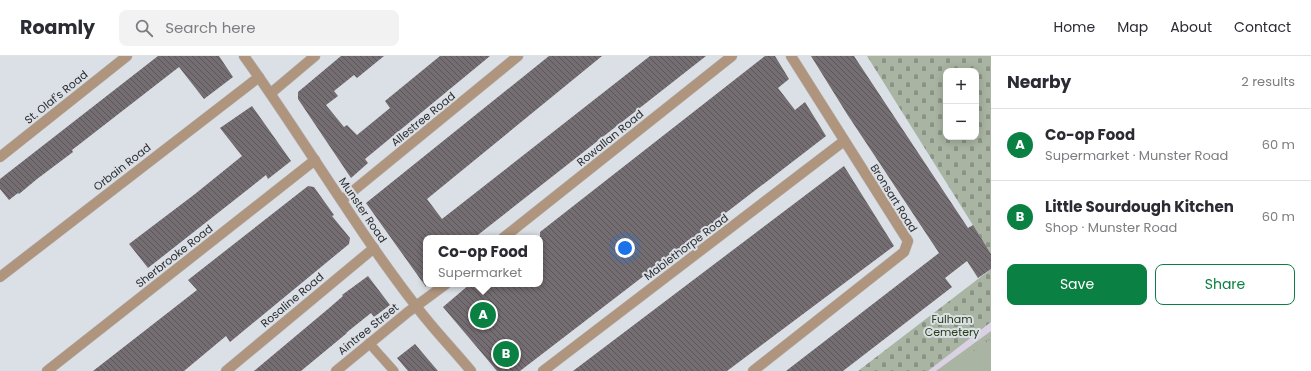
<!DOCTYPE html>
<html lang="en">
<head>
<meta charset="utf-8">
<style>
  :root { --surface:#fff; --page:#f2f2f3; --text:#2b2b33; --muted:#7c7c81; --line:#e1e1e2; --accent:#0b8043 }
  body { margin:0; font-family:Poppins,sans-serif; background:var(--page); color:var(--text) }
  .controls { position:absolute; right:12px; top:12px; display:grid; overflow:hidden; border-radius:8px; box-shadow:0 2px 10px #0003 }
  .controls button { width:36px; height:36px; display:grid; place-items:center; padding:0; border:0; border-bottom:1px solid var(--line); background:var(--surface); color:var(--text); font:20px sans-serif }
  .you { position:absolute; left:625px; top:192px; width:14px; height:14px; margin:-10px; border:3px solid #fff; border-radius:50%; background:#1a73e8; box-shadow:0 0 0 6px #1a73e833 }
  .badge { display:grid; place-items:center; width:26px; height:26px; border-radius:50%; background:var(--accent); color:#fff; font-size:13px; font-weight:700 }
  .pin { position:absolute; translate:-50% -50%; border:2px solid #fff; box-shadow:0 1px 4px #0006 }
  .popup { position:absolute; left:423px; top:179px; width:120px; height:52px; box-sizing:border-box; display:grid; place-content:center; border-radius:8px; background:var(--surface); filter:drop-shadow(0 1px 3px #0005); font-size:13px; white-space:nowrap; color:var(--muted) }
  .popup b { font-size:15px; color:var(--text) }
  .popup::after { content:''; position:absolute; left:50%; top:100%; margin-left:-8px; border:8px solid transparent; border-top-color:var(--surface) }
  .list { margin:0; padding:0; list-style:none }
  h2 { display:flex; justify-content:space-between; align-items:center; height:52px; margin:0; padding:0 16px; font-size:17px }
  h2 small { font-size:13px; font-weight:400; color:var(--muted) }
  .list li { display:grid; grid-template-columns:26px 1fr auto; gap:12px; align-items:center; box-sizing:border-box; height:72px; padding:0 16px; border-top:1px solid var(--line) }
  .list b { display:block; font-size:15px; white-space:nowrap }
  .list p { margin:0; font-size:13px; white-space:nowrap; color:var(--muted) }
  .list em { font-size:13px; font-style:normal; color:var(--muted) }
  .actions { display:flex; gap:8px; padding:12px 16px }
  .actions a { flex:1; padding:9px 0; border:1px solid var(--accent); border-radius:8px; text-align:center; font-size:14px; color:var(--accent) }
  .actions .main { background:var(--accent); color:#fff }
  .icon { flex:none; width:22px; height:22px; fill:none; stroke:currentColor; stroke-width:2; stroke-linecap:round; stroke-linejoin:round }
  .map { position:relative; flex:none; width:991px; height:315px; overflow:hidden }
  header { display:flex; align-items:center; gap:24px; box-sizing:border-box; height:56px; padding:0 20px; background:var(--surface); border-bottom:1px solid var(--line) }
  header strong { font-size:19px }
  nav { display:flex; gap:22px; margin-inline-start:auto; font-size:14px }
  .search { width:280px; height:36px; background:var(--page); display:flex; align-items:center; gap:10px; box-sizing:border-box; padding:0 14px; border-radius:8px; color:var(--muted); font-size:15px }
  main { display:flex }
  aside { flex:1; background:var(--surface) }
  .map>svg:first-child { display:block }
  .education { fill:#dad1e5 }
  .grass { fill:url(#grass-tufts) }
  .cemetery { fill:url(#cemetery-stones); fill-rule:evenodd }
  .garden { fill:#a9b4a2 }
  .building { fill:url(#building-back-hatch) }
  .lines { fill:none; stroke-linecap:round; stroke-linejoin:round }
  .service-casing { stroke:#b8bcc2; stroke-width:10 }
  .minor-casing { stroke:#b8bcc2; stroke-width:11 }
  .tertiary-casing { stroke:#b8bcc2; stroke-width:11 }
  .service { stroke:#af957e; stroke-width:9 }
  .minor { stroke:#af957e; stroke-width:10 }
  .tertiary { stroke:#af957e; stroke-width:10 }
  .labels { text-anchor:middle; stroke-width:4; stroke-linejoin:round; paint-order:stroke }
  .street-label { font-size:11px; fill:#2d2e31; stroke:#dbe0e6 }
  .park-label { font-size:11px; fill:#283e15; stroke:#dbe0e6 }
</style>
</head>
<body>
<header>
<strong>Roamly</strong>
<div class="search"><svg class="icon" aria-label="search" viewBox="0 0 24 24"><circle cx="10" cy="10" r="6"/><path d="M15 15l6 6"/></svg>Search here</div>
<nav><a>Home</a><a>Map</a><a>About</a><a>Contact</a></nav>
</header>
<main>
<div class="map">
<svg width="991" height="315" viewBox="0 0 991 315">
  <defs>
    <pattern id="grass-tufts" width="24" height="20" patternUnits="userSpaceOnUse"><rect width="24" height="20" fill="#a9b4a2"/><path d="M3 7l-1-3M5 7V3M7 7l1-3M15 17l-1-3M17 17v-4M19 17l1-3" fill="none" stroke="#8a9385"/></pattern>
    <pattern id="cemetery-stones" width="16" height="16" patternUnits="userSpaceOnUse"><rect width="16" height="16" fill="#a9b4a2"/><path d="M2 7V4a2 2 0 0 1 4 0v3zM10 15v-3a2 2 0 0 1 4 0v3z" fill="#8a9385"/></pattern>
    <pattern id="building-back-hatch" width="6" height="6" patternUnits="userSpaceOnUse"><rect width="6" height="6" fill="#746d71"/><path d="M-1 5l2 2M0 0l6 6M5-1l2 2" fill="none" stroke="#5a5558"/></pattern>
  </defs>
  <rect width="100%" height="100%" fill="#dbe0e6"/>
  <!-- education -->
  <path class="education" d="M 991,266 L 991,315 L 928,315 L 957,292 Z"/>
  <!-- grass -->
  <path class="grass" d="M 991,275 L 991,315 L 936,315 Z"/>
  <!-- cemetery -->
  <path class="cemetery" d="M 867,0 L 991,0 L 991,198 ZM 946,15 L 976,15 L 976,81 L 946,81 Z
    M 991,213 L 991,266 L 928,315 L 858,315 Z"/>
  <!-- garden -->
  <path class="garden" d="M 991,283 L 991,315 L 947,315 Z"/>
  <!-- building -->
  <path class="building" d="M 158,0 L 219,0 L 233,21 L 204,43 L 179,11 L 72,94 L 73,96 L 37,123 L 19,138 L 18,137 L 9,144 L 0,133 L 0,123 Z
    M 341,0 L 384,0 L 357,22 L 354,19 L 334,35 L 338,40 L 326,49 L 344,71 L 347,69 L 357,79 L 390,52 L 385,45 L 440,0 L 490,0 L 365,103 L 368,107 L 351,122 L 298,43 L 298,36 Z
    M 549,0 L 602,0 L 427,143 L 442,163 L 650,0 L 706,0 L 474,182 L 426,182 L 426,231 L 366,147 Z
    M 765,0 L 775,0 L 789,23 L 778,32 L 795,54 L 805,46 L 826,80 L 520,315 L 497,315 L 443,251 L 470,228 L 540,228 L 540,176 Z
    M 811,0 L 854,0 L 968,172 L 973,169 L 991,198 L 991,213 L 978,222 L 967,205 L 945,222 L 952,231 L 843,315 L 786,315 L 939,197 L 847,58 Z
    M 252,50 L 291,105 L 268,123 L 266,119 L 148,212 L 129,188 L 195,138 L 242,100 L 220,72 Z
    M 844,110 L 894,190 L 727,315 L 573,315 Z
    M 308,130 L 314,131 L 334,159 L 332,160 L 350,182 L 349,188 L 230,286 L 226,280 L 184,315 L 93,315 L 197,234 L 188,224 Z
    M 368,220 L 390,249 L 374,261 L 371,257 L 346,277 L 347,277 L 301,315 L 254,315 L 328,253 L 343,240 L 342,239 Z
    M 415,288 L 438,315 L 408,315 L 397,302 Z"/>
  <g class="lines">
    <defs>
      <path id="service" d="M 369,287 L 394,315"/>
      <path id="minor" d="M 271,37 L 315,0
        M 0,101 L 127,0
        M 342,144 L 518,0
        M 503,182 L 732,0
        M 0,221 L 259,21
        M 47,315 L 315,104
        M 226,315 L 374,192
        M 336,315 L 408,256 L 446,228
        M 543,315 L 844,85
        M 753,315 L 904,196 L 908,185 L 791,0"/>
      <path id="tertiary" d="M 244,0 C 303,82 354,170 416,250 C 433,273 453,293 471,315"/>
    </defs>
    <!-- service casing -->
    <use href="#service" class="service-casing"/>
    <!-- minor casing -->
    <use href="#minor" class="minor-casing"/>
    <!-- tertiary casing -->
    <use href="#tertiary" class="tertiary-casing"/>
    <!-- service -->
    <use href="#service" class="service"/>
    <!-- minor -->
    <use href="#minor" class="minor"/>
    <!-- tertiary -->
    <use href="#tertiary" class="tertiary"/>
  </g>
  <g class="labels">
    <!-- street labels -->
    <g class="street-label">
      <text transform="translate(56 41) rotate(-39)" y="4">St. Olaf's Road</text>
      <text transform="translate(423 63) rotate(-39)" y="4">Allestree Road</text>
      <text transform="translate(610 82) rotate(-39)" y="4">Rowallan Road</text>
      <text transform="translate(122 111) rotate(-38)" y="4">Orbain Road</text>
      <text transform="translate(894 142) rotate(58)" y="4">Bronsart Road</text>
      <text transform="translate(363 154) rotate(56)" y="4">Munster Road</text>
      <text transform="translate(686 191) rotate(-37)" y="4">Mablethorpe Road</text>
      <text transform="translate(174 200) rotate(-38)" y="4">Sherbrooke Road</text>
      <text transform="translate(292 244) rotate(-40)" y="4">Rosaline Road</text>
      <text transform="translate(368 273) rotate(-39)" y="4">Aintree Street</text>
    </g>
    <!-- park labels -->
    <g class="park-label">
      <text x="952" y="267">Fulham<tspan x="952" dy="13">Cemetery</tspan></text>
    </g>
  </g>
</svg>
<div class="controls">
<button>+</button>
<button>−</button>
</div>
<div class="you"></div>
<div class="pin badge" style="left:483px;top:259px">A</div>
<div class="popup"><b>Co-op Food</b>Supermarket</div>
<div class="pin badge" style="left:506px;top:298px">B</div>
</div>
<aside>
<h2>Nearby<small>2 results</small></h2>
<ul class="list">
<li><span class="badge">A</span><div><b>Co-op Food</b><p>Supermarket · Munster Road</p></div><em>60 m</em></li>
<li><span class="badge">B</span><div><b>Little Sourdough Kitchen</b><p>Shop · Munster Road</p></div><em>60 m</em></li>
</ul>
<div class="actions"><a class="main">Save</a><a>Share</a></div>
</aside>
</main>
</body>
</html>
